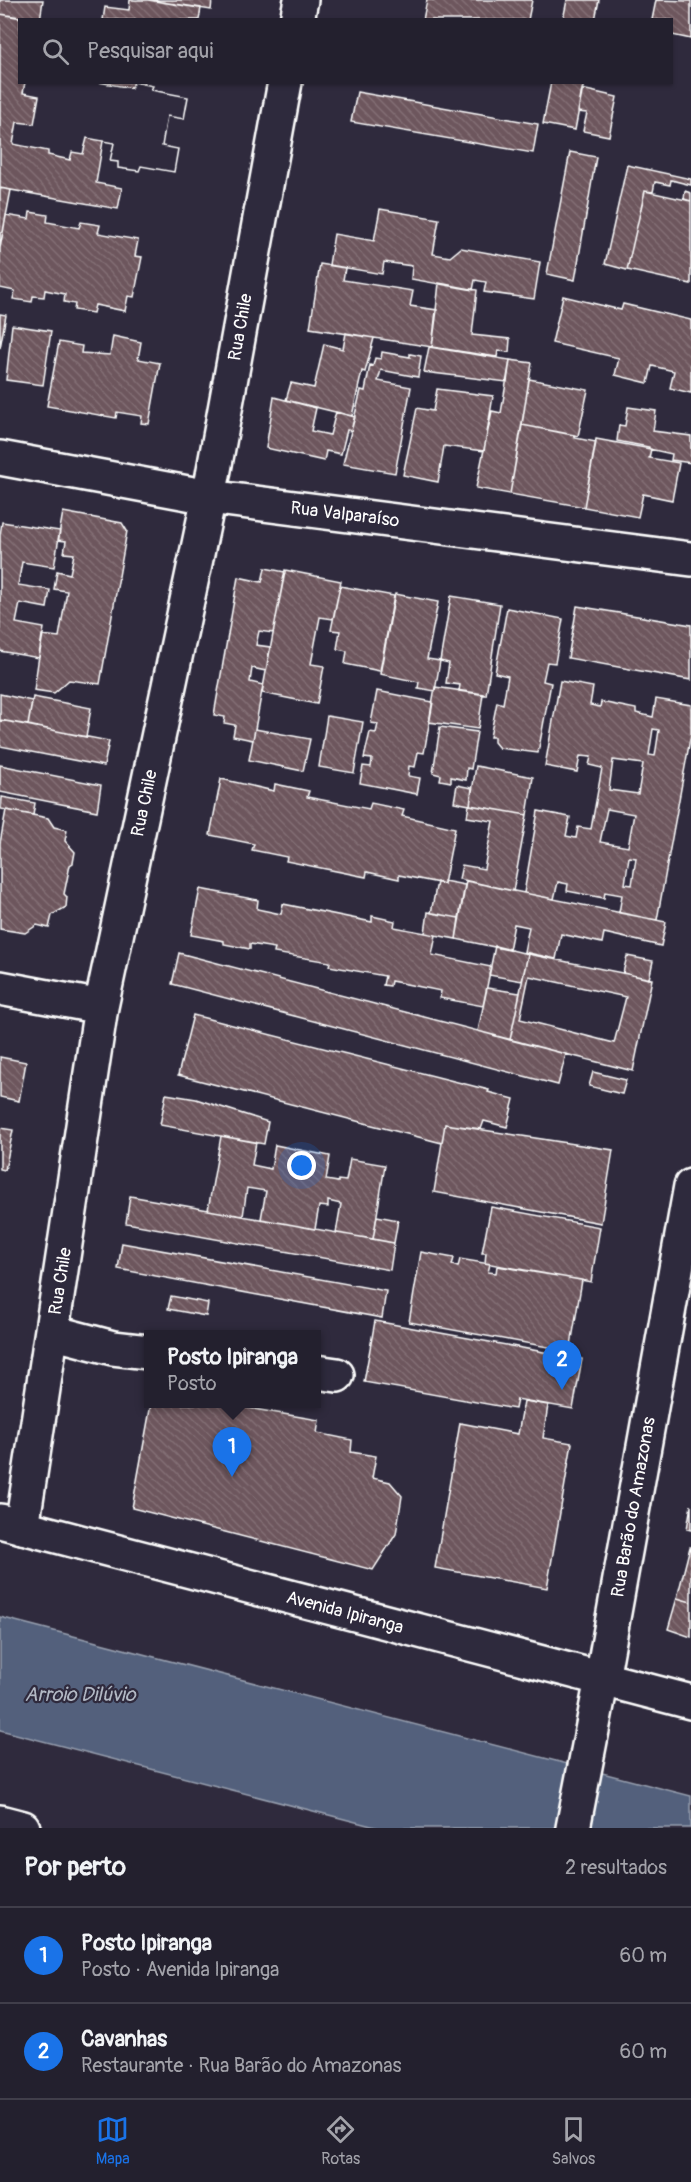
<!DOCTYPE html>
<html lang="pt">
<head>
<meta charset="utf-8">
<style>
  :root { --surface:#23202e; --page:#2b2836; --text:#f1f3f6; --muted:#a3a3aa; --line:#403e4a; --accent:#1a73e8 }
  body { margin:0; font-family:Pangolin,sans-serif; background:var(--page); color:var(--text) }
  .you { position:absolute; left:302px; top:1166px; width:21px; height:21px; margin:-15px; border:4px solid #fff; border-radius:50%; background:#1a73e8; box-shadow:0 0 0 9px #1a73e833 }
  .badge { display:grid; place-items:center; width:39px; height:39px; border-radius:50%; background:var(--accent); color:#fff; font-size:20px; font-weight:700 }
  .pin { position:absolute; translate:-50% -50px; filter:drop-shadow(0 2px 3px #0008) }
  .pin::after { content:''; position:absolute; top:32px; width:21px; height:18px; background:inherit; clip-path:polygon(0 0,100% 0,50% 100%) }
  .popup { position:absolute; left:144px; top:1330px; width:177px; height:78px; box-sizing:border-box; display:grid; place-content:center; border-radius:0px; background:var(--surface); filter:drop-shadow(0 2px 4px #0005); font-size:20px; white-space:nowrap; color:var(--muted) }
  .popup b { font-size:22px; color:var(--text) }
  .popup::after { content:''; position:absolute; left:50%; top:100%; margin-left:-12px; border:12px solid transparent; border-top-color:var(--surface) }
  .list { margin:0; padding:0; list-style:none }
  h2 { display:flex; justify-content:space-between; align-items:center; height:78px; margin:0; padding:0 24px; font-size:26px }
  h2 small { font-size:20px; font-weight:400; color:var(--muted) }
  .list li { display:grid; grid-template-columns:39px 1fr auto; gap:18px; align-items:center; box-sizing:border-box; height:96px; padding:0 24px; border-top:2px solid var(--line) }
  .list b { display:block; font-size:22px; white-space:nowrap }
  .list p { margin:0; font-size:20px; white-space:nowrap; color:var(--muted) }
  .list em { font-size:20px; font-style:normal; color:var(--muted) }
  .icon { flex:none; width:33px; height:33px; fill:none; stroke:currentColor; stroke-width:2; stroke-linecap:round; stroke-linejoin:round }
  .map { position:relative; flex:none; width:691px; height:1828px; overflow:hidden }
  .search { position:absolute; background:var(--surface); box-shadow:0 2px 4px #0004; left:18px; right:18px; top:18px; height:66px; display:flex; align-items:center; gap:15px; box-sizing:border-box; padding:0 21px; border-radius:0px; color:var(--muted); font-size:22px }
  .sheet { height:270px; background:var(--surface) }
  nav { display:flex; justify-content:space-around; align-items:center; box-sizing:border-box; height:84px; border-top:2px solid var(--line); background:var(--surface); font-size:16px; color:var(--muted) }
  nav a { display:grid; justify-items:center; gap:3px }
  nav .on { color:var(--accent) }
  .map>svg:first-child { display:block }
  .water { fill:#53617c; stroke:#98a0b0; stroke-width:1.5 }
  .building { fill:url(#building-back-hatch); stroke:#fff; stroke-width:1.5; fill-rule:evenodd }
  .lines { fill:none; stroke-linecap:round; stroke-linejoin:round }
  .minor-casing { stroke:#fff; stroke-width:38 }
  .major-casing { stroke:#fff; stroke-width:38 }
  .minor { stroke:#2f2a3d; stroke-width:33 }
  .major { stroke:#2f2a3d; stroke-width:33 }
  .labels { text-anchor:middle; stroke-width:4.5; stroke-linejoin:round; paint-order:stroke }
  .street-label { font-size:18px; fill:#fff; stroke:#2f2a3d }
  .water-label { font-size:20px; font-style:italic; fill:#b2b8c4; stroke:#2f2a3d }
</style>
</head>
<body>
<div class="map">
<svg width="691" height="1828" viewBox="0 0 691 1828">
  <defs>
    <pattern id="building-back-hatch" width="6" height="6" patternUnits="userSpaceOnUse" patternTransform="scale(1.5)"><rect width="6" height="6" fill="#6d565d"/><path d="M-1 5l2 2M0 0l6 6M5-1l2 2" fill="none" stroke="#836f75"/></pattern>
  </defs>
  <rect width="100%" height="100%" fill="#2f2a3d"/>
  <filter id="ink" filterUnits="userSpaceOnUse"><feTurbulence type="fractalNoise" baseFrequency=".0167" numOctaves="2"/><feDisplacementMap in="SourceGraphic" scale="12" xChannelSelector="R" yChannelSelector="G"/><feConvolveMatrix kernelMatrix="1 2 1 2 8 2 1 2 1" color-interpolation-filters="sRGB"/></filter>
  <g filter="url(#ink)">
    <!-- water -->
    <path class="water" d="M 0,1617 L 691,1796 L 691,1828 L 379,1828 L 0,1730 Z"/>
    <!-- building -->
    <path class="building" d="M 0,0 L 43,0 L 40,20 L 0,14 Z
      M 130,0 L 148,0 L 201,8 L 199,20 L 103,20 L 105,7 L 129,10 Z
      M 148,0 L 212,0 L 211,10 Z
      M 427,0 L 532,0 L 528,20 L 423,20 Z
      M 567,0 L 599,0 L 595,20 L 563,20 Z
      M 656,0 L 691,1 L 691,39 L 672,35 L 672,20 L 652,20 Z
      M 0,14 L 32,20 L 20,20 L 20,82 L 145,82 L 144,84 L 153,86 L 151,90 L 188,97 L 184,119 L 167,116 L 162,146 L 178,149 L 174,172 L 141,166 L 139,171 L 118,168 L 118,162 L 110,161 L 114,143 L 103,141 L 96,183 L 122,188 L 118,209 L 0,188 Z
      M 25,82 L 98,82 L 131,88 L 134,82 L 153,86 L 151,90 L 188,97 L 184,119 L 167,116 L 162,146 L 178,149 L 174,172 L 141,166 L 139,171 L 118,168 L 118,162 L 110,161 L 114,143 L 87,138 L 83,154 L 72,152 L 70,160 L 48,155 L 48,151 L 13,144 L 17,122 L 34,124 L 39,96 L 23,93 Z
      M 551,82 L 584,82 L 575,130 L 543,124 Z
      M 582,89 L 617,97 L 609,136 L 583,131 L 587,113 L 578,112 Z
      M 357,92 L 538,124 L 533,153 L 351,122 Z
      M 570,152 L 596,157 L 575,280 L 547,274 Z
      M 627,165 L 691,179 L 691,185 L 671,180 L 670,185 L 655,182 L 653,192 L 645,191 L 627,270 L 605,264 Z
      M 0,188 L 11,190 L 0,248 Z
      M 645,191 L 691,201 L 691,284 L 627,270 Z
      M 685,191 L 691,193 L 691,201 L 684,199 Z
      M 380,209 L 439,219 L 433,254 L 450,257 L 461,248 L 540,262 L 534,299 L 484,292 L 486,282 L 475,280 L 473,290 L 411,279 L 412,266 L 384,262 L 382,274 L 329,265 L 334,234 L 374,241 Z
      M 30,212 L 48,215 L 47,222 L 79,228 L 81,222 L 100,225 L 98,233 L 138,240 L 135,256 L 142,257 L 134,297 L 128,296 L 125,311 L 95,305 L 93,313 L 74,310 L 75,304 L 64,302 L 65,294 L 45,290 L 44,297 L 33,296 L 32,302 L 13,299 L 15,291 L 0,288 L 0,248 L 6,215 L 29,219 Z
      M 320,264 L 345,268 L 343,280 L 413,291 L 410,306 L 437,310 L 432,347 L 310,328 Z
      M 439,283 L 477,290 L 472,335 L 510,339 L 509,352 L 498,351 L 497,357 L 432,347 Z
      M 563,296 L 621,310 L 623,304 L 691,320 L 691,393 L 670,388 L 674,371 L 652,366 L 648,383 L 615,375 L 619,358 L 552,343 Z
      M 0,314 L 6,315 L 0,348 Z
      M 12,325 L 51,331 L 43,385 L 6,380 Z
      M 346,333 L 374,338 L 365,372 L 362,371 L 352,416 L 286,400 L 291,383 L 314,388 L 324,344 L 343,349 Z
      M 113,336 L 141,342 L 138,359 L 160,363 L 149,424 L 141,423 L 142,416 L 117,412 L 116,418 L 47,406 L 59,342 L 82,346 L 81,353 L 110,355 Z
      M 429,347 L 510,360 L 507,382 L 424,372 Z
      M 382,352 L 410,357 L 410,354 L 421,356 L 418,377 L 381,370 L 378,381 L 411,387 L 395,473 L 343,464 L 361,390 L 365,391 L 370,365 L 373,366 L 375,358 L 381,359 Z
      M 510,360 L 532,363 L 510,494 L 476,488 L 492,411 L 501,413 Z
      M 529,379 L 588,390 L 578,436 L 522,425 Z
      M 437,389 L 493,396 L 484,451 L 444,446 L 438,482 L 403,475 L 417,408 L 433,411 Z
      M 274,397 L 316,408 L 311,431 L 330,435 L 336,412 L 355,417 L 351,431 L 347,430 L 341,454 L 326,451 L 324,461 L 266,448 Z
      M 628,407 L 656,411 L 653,431 L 691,436 L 691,463 L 671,460 L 672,454 L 649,449 L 649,447 L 617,441 L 619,425 L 625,426 Z
      M 522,425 L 575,435 L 575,438 L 596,442 L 584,507 L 510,494 Z
      M 596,439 L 651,449 L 649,458 L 679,463 L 672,500 L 643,494 L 638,517 L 584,507 Z
      M 63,512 L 122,523 L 127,531 L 100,684 L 69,680 L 54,693 L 34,690 L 42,635 L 59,637 L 67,591 L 54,589 L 57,571 L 70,574 L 74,554 L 64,553 L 66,541 L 58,540 Z
      M 2,522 L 60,531 L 54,567 L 22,562 L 18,585 L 50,590 L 47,608 L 20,603 L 16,623 L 44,628 L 39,658 L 0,651 L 0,535 Z
      M 265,568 L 285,572 L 273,633 L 259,631 L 256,645 L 270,647 L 266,671 L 252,668 L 250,682 L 263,685 L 253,740 L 233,736 L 235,725 L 224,723 L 225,717 L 214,715 L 238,577 L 262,582 Z
      M 285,570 L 341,581 L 333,619 L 320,617 L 311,664 L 324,666 L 317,704 L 262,693 Z
      M 340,586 L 394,596 L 380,671 L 345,664 L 347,651 L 337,649 L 340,631 L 331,630 Z
      M 395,594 L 438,602 L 427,659 L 440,661 L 435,691 L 418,688 L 419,682 L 380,674 Z
      M 451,596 L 500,604 L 486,695 L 459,691 L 460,685 L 446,683 L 449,663 L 440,661 Z
      M 577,606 L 691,625 L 691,680 L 568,658 Z
      M 507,608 L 563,619 L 555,663 L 547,662 L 543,681 L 551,683 L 538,753 L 499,748 L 494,742 L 494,737 L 490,737 L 497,702 L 503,704 L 508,676 L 495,673 Z
      M 560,681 L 593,687 L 590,705 L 600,707 L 601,702 L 636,709 L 636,713 L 653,717 L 656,699 L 691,705 L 691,734 L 657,920 L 619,913 L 622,895 L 605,892 L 604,898 L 567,891 L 568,884 L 558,882 L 554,899 L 524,893 L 538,811 L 570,817 L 566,836 L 576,838 L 578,827 L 591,829 L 602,768 L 589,765 L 591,757 L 580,756 L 577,772 L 545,766 ZM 653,729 L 659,730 L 655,756 L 649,755 ZM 613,760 L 643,764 L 638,794 L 609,790 ZM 607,809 L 634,814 L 628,847 L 600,842 ZM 629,857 L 636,858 L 632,885 L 625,884 Z
      M 435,687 L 483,694 L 478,729 L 429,722 Z
      M 377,691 L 433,702 L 424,753 L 418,752 L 415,767 L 409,766 L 408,776 L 420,778 L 417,794 L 360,783 L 363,766 L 371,767 L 372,759 L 364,758 L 370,732 L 376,733 L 378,724 L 371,723 Z
      M 0,694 L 32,701 L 28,725 L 0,720 Z
      M 33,697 L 91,708 L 86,737 L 28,725 Z
      M 327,716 L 363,722 L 354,773 L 319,767 Z
      M 0,720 L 109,741 L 104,766 L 0,746 Z
      M 440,727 L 477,732 L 471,769 L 467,768 L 466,780 L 451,777 L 451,782 L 440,780 L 441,775 L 433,773 Z
      M 255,729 L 310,739 L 303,771 L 249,760 Z
      M 0,765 L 101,785 L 97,811 L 0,792 Z
      M 476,766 L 533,777 L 527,815 L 470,805 Z
      M 221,779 L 274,791 L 275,784 L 309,791 L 307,797 L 369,809 L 371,803 L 404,810 L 402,816 L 455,828 L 444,884 L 399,875 L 399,879 L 367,872 L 366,877 L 286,861 L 287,857 L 252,850 L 254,844 L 210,835 Z
      M 457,785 L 472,788 L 470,805 L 454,802 Z
      M 2,797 L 35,803 L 33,815 L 1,809 Z
      M 469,805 L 527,815 L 513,891 L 459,879 L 462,865 L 484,869 L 493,821 L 467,817 Z
      M 6,810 L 48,818 L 54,827 L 67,830 L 65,841 L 75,852 L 73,863 L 70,865 L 64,894 L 67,897 L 66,907 L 52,915 L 49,928 L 37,925 L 25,933 L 0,929 L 0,843 Z
      M 444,881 L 465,885 L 459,918 L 431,913 L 437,882 L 444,884 Z
      M 466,881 L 666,922 L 661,946 L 604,933 L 602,943 L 561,934 L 556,959 L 524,952 L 529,927 L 514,924 L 509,950 L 456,939 Z
      M 200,889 L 258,900 L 257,909 L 281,914 L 283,904 L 372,922 L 372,916 L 395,921 L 394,927 L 436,935 L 432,955 L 491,967 L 483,1006 L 440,998 L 441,991 L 391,981 L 390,986 L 383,985 L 385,976 L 329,966 L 330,962 L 274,953 L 275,948 L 250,944 L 250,949 L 224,944 L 224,941 L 191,935 Z
      M 428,912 L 459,918 L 456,939 L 425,933 Z
      M 495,946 L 528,954 L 522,981 L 489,975 Z
      M 179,953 L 566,1054 L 558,1085 L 172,984 Z
      M 528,954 L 652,979 L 633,1071 L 510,1040 Z
      M 627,956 L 653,961 L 649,979 L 623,973 Z
      M 529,976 L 626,997 L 614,1043 L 520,1019 Z
      M 487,988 L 520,993 L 510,1040 L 478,1031 Z
      M 193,1015 L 489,1090 L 488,1092 L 514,1099 L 507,1127 L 484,1121 L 481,1129 L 445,1124 L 442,1143 L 178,1075 Z
      M 0,1057 L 26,1062 L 19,1101 L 0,1097 Z
      M 593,1072 L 626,1080 L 622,1094 L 589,1086 Z
      M 166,1094 L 196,1099 L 268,1122 L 264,1144 L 160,1125 Z
      M 445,1124 L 613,1150 L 601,1223 L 434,1192 Z
      M 0,1128 L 13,1130 L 5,1170 L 0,1169 Z
      M 221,1136 L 256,1142 L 252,1165 L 271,1169 L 275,1145 L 330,1156 L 326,1180 L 338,1182 L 338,1180 L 346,1181 L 350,1159 L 385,1165 L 373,1239 L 336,1233 L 341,1204 L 328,1201 L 328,1207 L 319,1206 L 315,1229 L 261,1219 L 266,1191 L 247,1188 L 243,1216 L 208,1210 Z
      M 130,1196 L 394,1243 L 390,1270 L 126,1223 Z
      M 491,1207 L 600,1227 L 591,1282 L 485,1263 L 486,1253 L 482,1253 Z
      M 377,1216 L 398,1220 L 394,1243 L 373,1239 Z
      M 122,1243 L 386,1291 L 382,1318 L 118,1269 Z
      M 421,1252 L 454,1258 L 452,1265 L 458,1267 L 460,1259 L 490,1264 L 488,1272 L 496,1273 L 497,1266 L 582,1280 L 570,1351 L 409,1322 Z
      M 171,1296 L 208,1303 L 206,1316 L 168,1309 Z
      M 375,1321 L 582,1359 L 573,1409 L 517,1399 L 515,1409 L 364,1382 Z
      M 524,1401 L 548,1405 L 543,1438 L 572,1443 L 547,1588 L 435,1568 L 460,1423 L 518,1434 Z
      M 151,1404 L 224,1404 L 319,1420 L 317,1433 L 352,1440 L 351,1452 L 376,1456 L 372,1478 L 390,1482 L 402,1496 L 396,1534 L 373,1570 L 132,1508 Z
      M 691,1505 L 691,1530 L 687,1529 Z
      M 690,1547 L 691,1547 L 691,1602 L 677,1598 Z
      M 677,1598 L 691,1602 L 691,1637 L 668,1629 Z"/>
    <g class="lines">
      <defs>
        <path id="minor" d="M 297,20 L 301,0
          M 0,458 L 209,497 L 691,559
          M 0,988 L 101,1007
          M 52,1332 L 113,1348 L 148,1352
          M 316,1372 L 337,1375
          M 22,1527 L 101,1007 L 209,497 L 285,82"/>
        <path id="major" d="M 0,1521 L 691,1702
          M 0,1822 L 23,1828
          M 573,1828 L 602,1679 L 691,1186"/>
      </defs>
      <!-- minor casing -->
      <use href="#minor" class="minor-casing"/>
      <!-- major casing -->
      <use href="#major" class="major-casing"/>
      <!-- minor -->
      <use href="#minor" class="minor"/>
      <!-- major -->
      <use href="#major" class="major"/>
    </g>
  </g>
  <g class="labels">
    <!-- street labels -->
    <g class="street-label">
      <text transform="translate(240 327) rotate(-80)" y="6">Rua Chile</text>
      <text transform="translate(345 514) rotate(7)" y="6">Rua Valparaíso</text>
      <text transform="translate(144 803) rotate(-78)" y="6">Rua Chile</text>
      <text transform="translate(60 1281) rotate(-81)" y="6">Rua Chile</text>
      <text transform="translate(633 1507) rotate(-80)" y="6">Rua Barão do Amazonas</text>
      <text transform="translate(345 1612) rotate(15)" y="6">Avenida Ipiranga</text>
    </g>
    <!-- water labels -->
    <g class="water-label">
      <text x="80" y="1701">Arroio Dilúvio</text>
    </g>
  </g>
</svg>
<div class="you"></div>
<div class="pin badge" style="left:232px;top:1477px">1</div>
<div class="popup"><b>Posto Ipiranga</b>Posto</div>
<div class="pin badge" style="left:562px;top:1390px">2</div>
<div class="search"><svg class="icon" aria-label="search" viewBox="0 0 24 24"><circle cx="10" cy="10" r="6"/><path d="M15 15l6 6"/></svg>Pesquisar aqui</div>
</div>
<section class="sheet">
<h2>Por perto<small>2 resultados</small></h2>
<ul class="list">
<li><span class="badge">1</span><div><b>Posto Ipiranga</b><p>Posto · Avenida Ipiranga</p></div><em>60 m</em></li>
<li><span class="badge">2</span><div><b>Cavanhas</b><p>Restaurante · Rua Barão do Amazonas</p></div><em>60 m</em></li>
</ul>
</section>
<nav>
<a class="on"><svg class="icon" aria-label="map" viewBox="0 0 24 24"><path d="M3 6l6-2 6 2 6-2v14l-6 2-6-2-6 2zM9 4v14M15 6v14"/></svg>Mapa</a>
<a><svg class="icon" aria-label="directions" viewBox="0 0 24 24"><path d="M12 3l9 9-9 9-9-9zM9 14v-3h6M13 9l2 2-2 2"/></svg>Rotas</a>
<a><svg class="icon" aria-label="saved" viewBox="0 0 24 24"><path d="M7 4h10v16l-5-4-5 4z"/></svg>Salvos</a>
</nav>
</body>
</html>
